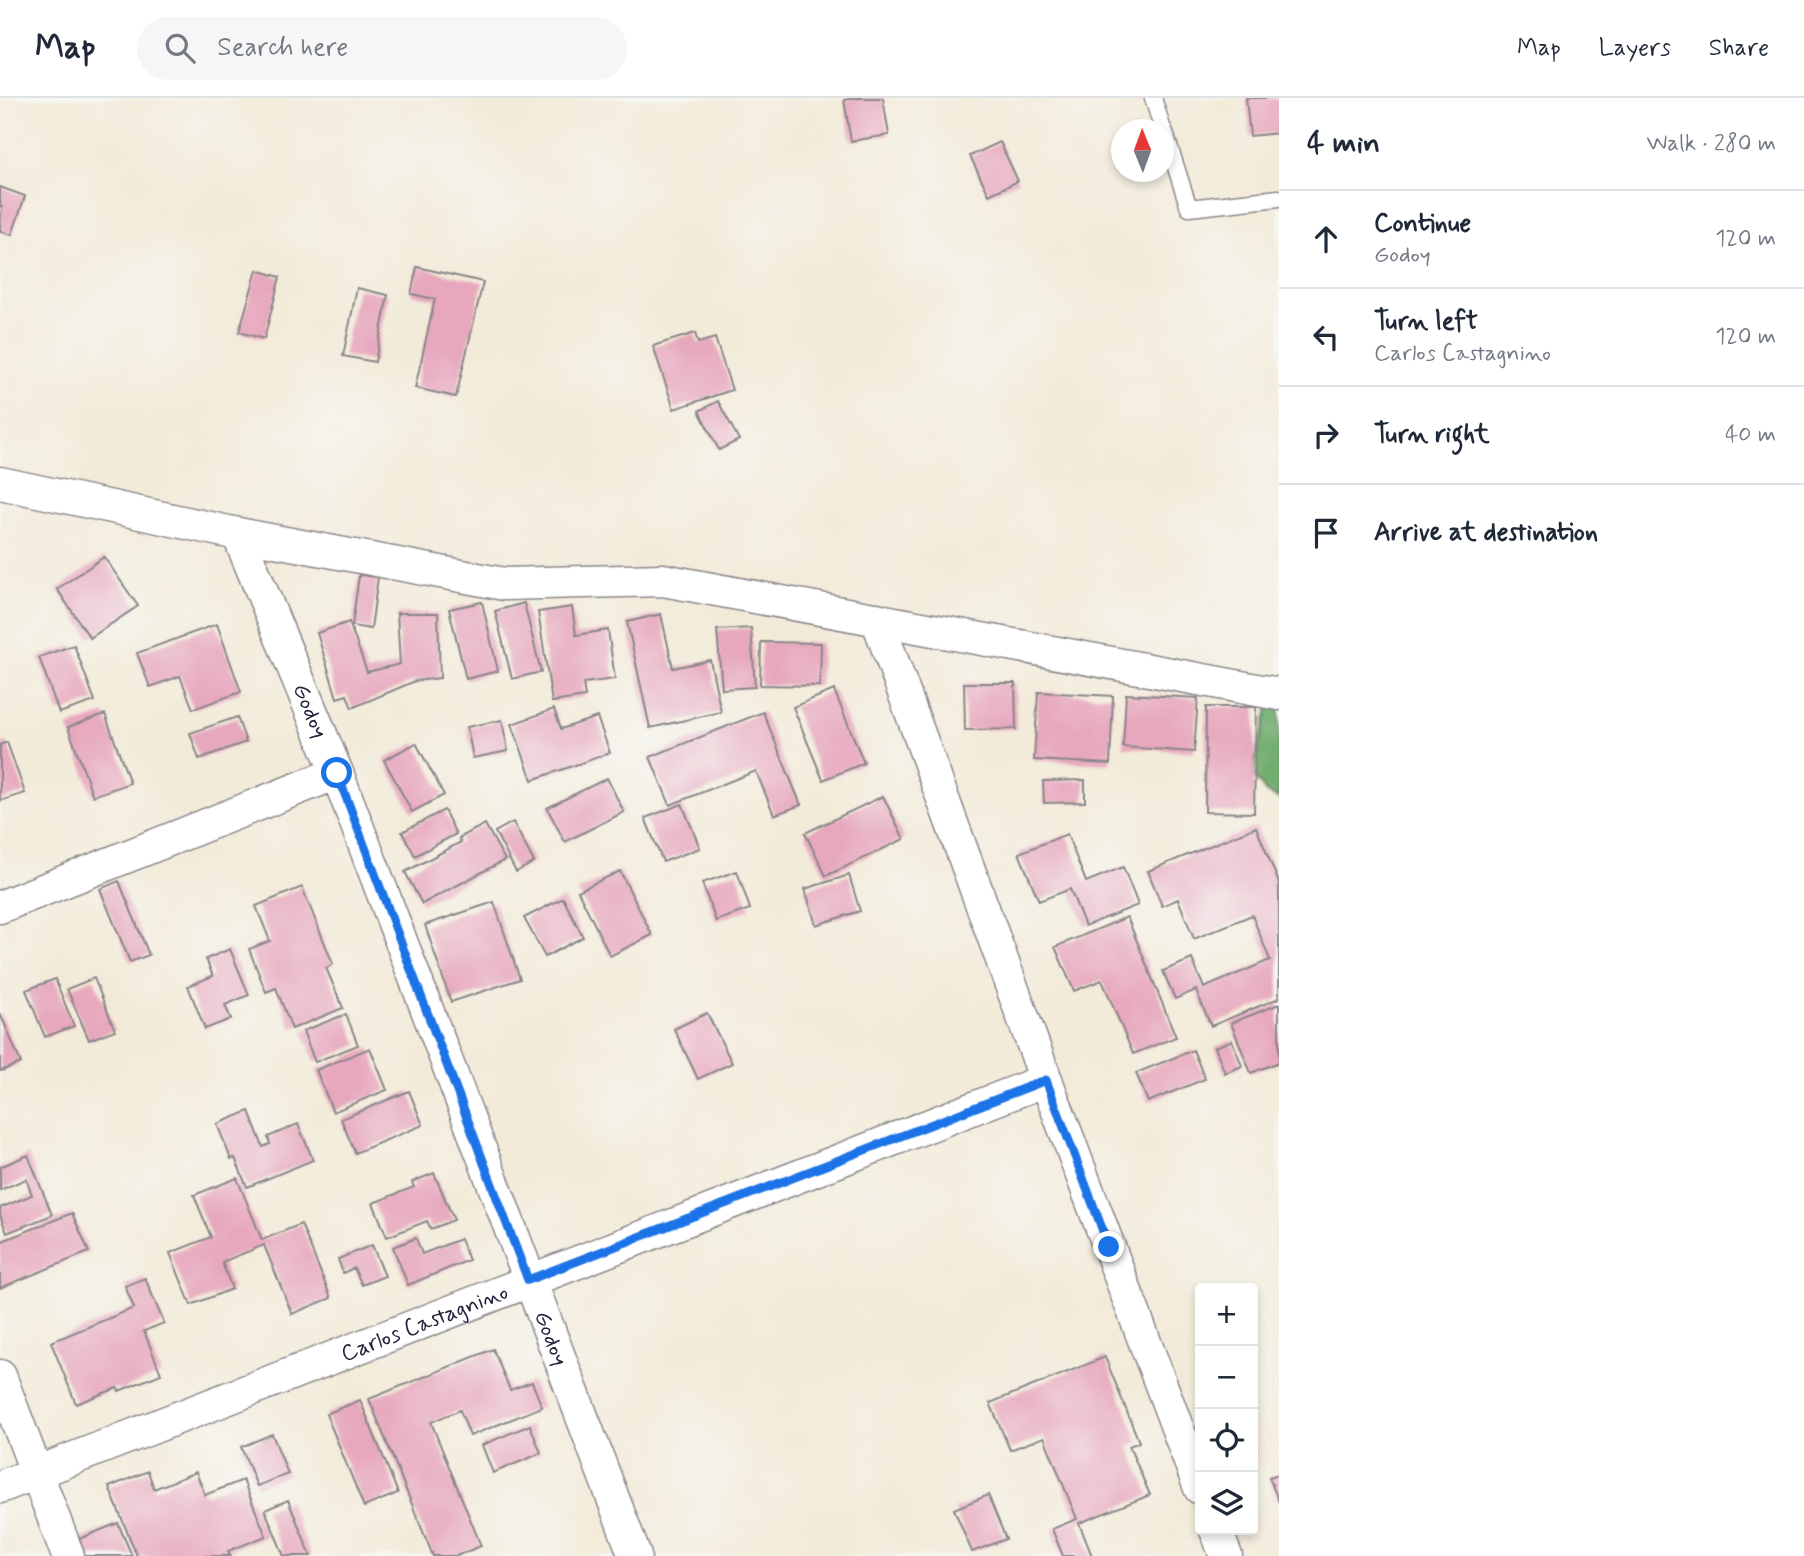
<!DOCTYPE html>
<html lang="en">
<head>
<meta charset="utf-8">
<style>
  :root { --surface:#fff; --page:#f6f6f7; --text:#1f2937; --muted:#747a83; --line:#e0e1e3 }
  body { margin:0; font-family:Mynerve,sans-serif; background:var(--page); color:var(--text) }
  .controls { position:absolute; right:21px; bottom:21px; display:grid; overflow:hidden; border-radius:7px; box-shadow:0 4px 10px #0003 }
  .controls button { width:63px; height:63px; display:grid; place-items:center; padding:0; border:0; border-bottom:2px solid var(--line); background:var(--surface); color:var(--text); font:35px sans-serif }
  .compass { position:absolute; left:1111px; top:21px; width:63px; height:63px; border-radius:50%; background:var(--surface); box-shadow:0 4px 10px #0003; rotate:359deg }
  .stop { position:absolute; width:21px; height:21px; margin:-16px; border:5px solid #1a73e8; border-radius:50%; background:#fff }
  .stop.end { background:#1a73e8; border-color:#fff; box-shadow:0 2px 7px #0008 }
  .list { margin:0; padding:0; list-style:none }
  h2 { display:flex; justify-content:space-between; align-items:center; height:91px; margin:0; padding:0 28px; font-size:30px }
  h2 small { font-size:23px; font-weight:400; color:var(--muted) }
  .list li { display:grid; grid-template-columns:46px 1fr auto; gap:21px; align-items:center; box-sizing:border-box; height:98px; padding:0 28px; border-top:2px solid var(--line) }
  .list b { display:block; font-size:26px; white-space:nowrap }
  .list p { margin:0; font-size:23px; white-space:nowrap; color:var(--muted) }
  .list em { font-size:23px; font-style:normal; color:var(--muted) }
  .icon { flex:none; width:38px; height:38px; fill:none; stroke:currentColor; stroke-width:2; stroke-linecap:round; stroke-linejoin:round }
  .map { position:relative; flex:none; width:1279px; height:1458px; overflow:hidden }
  header { display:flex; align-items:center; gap:42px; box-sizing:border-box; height:98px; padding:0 35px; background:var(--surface); border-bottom:2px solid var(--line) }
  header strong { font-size:33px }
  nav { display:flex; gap:38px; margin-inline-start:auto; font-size:24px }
  .search { width:490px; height:63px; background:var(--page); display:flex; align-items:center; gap:18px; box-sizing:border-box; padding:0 24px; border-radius:38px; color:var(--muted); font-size:26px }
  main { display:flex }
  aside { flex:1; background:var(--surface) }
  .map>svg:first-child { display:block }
  .forest { fill:#72ad6e; stroke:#4a6854; stroke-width:2 }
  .building { fill:#e7a7bd }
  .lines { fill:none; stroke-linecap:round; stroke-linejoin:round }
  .service-casing { stroke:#8a868a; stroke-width:19 }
  .minor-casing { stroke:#8a868a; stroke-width:35 }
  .service { stroke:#fff; stroke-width:16 }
  .minor { stroke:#fff; stroke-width:32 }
  .route { stroke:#1a73e8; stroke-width:9 }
  .labels { text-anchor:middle; stroke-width:5; stroke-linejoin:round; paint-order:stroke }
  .street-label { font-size:23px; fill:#22223b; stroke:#f6f6f2 }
</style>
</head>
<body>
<header>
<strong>Map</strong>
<div class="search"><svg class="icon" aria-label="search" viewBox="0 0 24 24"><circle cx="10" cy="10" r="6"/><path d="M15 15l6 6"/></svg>Search here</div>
<nav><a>Map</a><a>Layers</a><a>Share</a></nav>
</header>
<main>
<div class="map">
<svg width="1279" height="1458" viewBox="0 0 1279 1458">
  <rect width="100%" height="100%" fill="#f6f6f2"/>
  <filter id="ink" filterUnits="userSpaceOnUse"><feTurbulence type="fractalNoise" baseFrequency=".0143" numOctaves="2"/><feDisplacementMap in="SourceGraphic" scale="14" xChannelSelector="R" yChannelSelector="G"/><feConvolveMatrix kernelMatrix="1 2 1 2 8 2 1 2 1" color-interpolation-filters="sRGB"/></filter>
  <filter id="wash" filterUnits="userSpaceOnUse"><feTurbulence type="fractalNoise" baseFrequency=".00686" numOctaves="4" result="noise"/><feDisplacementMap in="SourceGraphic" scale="28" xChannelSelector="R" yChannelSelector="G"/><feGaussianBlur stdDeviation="1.57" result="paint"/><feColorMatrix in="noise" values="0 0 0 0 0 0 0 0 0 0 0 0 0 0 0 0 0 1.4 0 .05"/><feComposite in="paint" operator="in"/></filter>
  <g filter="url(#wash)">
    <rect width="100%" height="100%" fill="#f3ebd9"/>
    <!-- forest -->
    <path class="forest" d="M 1269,607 L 1279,607 L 1279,701 L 1266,695 L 1252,675 Z"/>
    <g id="blocks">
      <!-- building -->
      <path class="building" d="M 853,0 L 883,0 L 889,37 L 851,43 L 844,2 Z
        M 1246,0 L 1279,0 L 1279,35 L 1250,38 Z
        M 1000,44 L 1018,83 L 989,97 L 970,58 Z
        M 0,89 L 25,98 L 12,137 L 0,133 L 2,109 L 0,108 Z
        M 417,169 L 483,184 L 456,299 L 415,290 L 435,201 L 411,196 Z
        M 257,172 L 280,179 L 264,241 L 239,234 Z
        M 357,190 L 388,197 L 375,264 L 343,258 Z
        M 695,235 L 698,245 L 715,240 L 732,292 L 674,311 L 653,248 Z
        M 718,303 L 739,342 L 719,352 L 699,313 Z
        M 104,459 L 138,508 L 90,540 L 57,491 Z
        M 359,477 L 378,479 L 371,531 L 352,528 Z
        M 482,504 L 498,573 L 466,581 L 449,511 Z
        M 524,505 L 541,574 L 512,581 L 495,513 Z
        M 572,509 L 576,537 L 608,532 L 615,581 L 583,585 L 585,599 L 552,604 L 538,514 Z
        M 397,515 L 438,515 L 440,580 L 415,583 L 352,610 L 347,597 L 337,600 L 317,535 L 349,524 L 367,574 L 400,566 Z
        M 661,516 L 673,570 L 710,562 L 721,614 L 650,630 L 627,524 Z
        M 217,526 L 241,594 L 193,611 L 180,578 L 150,589 L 137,555 Z
        M 751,530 L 755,589 L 722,591 L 717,532 Z
        M 761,544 L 821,545 L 820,588 L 760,587 Z
        M 74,547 L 95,603 L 59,615 L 39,559 Z
        M 964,585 L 1015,585 L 1016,631 L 965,632 Z
        M 834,592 L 864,665 L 823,682 L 793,609 Z
        M 1038,594 L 1113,598 L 1110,666 L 1034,662 Z
        M 1126,596 L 1198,600 L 1194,654 L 1123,649 Z
        M 1206,609 L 1256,609 L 1254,715 L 1205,714 Z
        M 554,611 L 561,631 L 597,619 L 610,655 L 532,682 L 512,626 Z
        M 763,614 L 801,707 L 774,717 L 756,673 L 670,707 L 650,659 Z
        M 105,616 L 130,685 L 93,698 L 68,629 Z
        M 237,619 L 246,644 L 199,661 L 190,635 Z
        M 502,622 L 508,653 L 473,660 L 467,629 Z
        M 7,644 L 25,695 L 0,703 L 0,647 Z
        M 416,645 L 444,697 L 412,714 L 384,662 Z
        M 607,680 L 624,714 L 565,744 L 547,710 Z
        M 1085,682 L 1085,704 L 1044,705 L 1043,683 Z
        M 883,698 L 904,741 L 826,778 L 805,735 Z
        M 682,706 L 700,750 L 663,764 L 645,720 Z
        M 444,712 L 456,736 L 415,758 L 402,734 Z
        M 513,724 L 534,764 L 516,774 L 495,734 Z
        M 485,726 L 505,762 L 422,806 L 405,774 L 461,744 L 459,740 Z
        M 1256,729 L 1279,785 L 1279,900 L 1211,928 L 1196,892 L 1175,901 L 1163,873 L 1192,861 L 1204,890 L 1270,862 L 1252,817 L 1194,841 L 1178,801 L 1162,808 L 1148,773 Z
        M 1067,736 L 1086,784 L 1123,769 L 1138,807 L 1085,828 L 1070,791 L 1039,803 L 1019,755 Z
        M 620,773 L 652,837 L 610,858 L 578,793 Z
        M 737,773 L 750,811 L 716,823 L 702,785 Z
        M 849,777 L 860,813 L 816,827 L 805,791 Z
        M 119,783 L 149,857 L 130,864 L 100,791 Z
        M 302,789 L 333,866 L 326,870 L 343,910 L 292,931 L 276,890 L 266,894 L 249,851 L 270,843 L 256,808 Z
        M 563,800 L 583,839 L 545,859 L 524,820 Z
        M 494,804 L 520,881 L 451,904 L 425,827 Z
        M 1127,819 L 1176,939 L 1133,956 L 1102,882 L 1074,893 L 1055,849 Z
        M 230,851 L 249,897 L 225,907 L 231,921 L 205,931 L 188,888 L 213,878 L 206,861 Z
        M 94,880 L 115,932 L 89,942 L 67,891 Z
        M 55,881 L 74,928 L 45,939 L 26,892 Z
        M 1279,906 L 1279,964 L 1251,975 L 1231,925 Z
        M 0,915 L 21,965 L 1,973 L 0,972 Z
        M 707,915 L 732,965 L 698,981 L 674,931 Z
        M 346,916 L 358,947 L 315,964 L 303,933 Z
        M 1232,942 L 1242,968 L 1225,975 L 1215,949 Z
        M 370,950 L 387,992 L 333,1014 L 316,972 Z
        M 1193,952 L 1205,981 L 1148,1004 L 1136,975 Z
        M 409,993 L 423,1027 L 355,1055 L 341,1021 Z
        M 249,1013 L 263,1049 L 270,1046 L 268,1039 L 298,1026 L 313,1062 L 247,1089 L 235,1060 L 231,1061 L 217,1026 Z
        M 28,1057 L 52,1117 L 7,1135 L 0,1117 L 0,1110 L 32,1097 L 26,1081 L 0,1092 L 0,1069 Z
        M 434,1075 L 454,1122 L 431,1131 L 427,1123 L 387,1139 L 373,1105 L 414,1089 L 412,1084 Z
        M 237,1080 L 262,1142 L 301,1126 L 331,1200 L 292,1216 L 264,1147 L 222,1164 L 232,1191 L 191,1207 L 170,1155 L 211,1139 L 194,1097 Z
        M 72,1115 L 89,1154 L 0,1190 L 0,1144 Z
        M 416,1140 L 422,1156 L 460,1141 L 469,1162 L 408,1187 L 393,1149 Z
        M 372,1147 L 385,1178 L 362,1187 L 354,1170 L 343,1175 L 338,1161 Z
        M 145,1180 L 164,1225 L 144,1233 L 161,1276 L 119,1293 L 117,1290 L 76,1306 L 51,1244 L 134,1210 L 125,1188 Z
        M 493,1251 L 510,1292 L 532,1284 L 542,1309 L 470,1338 L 460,1312 L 431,1324 L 481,1448 L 456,1458 L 433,1458 L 369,1301 Z
        M 1105,1259 L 1139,1344 L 1129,1348 L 1150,1397 L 1079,1425 L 1092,1458 L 1063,1458 L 1052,1431 L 1077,1421 L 1044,1339 L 1010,1352 L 990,1305 Z
        M 360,1302 L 398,1395 L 364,1409 L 326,1316 Z
        M 530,1327 L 541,1355 L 493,1375 L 482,1347 Z
        M 272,1336 L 288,1376 L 257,1388 L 241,1349 Z
        M 148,1373 L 154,1391 L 196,1374 L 205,1397 L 243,1382 L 266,1438 L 228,1453 L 231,1458 L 137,1458 L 109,1389 Z
        M 1279,1376 L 1279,1404 L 1269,1379 Z
        M 988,1397 L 1006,1441 L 972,1454 L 954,1411 Z
        M 288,1402 L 311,1458 L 284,1458 L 265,1412 Z
        M 118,1425 L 132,1458 L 80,1458 L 74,1443 Z"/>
    </g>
  </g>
  <g filter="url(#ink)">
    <use href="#blocks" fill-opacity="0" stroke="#8a868a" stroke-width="2"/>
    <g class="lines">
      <defs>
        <path id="service" d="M 1153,0 L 1163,32
          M 1164,32 L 1189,110 L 1279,100"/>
        <g id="minor">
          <path d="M 0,385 L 238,436 L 504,486 L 663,482 L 1279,596"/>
          <path id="s1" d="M 238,436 L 337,675 L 635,1458"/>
          <path d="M 877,521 L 1046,982 L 1200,1390"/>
          <path d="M 0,809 L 337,675"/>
          <path d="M 0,1278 L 68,1458"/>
          <path id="s2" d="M 0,1389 L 1046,982"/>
          <path d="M 1216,1432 L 1226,1458"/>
        </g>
      </defs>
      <!-- service casing -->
      <use href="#service" class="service-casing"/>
      <!-- minor casing -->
      <use href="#minor" class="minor-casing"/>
      <!-- service -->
      <use href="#service" class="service"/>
      <!-- minor -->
      <use href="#minor" class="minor"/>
    </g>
  </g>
  <g class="lines" filter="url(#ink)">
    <!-- route -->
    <path class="route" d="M 337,675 L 528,1182 L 1046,982 L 1109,1149"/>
  </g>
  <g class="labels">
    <!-- street labels -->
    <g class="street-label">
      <text dy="8" stroke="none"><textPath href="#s1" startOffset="191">Godoy</textPath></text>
      <text dy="8" stroke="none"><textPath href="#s2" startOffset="455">Carlos Castagnino</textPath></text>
      <text dy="8" stroke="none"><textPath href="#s1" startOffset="863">Godoy</textPath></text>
    </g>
  </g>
</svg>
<div class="controls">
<button>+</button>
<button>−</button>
<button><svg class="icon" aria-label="locate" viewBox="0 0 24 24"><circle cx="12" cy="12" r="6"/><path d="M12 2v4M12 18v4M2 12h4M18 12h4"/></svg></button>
<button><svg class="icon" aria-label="layers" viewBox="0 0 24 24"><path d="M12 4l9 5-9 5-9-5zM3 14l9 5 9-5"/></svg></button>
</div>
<svg class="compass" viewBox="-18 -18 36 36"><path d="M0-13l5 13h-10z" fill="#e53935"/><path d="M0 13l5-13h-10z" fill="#747a83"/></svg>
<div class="stop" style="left:337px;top:675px"></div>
<div class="stop end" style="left:1109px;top:1149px"></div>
</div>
<aside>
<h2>4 min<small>Walk · 280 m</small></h2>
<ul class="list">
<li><svg class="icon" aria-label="ahead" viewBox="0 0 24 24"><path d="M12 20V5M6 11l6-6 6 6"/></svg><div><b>Continue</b><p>Godoy</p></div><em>120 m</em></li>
<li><svg class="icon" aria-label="left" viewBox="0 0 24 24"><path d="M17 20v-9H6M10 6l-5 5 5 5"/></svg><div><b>Turn left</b><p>Carlos Castagnino</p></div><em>120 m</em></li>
<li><svg class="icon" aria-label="right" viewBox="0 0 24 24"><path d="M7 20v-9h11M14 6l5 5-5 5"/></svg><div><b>Turn right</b></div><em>40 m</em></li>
<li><svg class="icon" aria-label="arrive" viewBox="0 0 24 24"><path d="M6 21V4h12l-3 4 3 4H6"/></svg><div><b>Arrive at destination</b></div></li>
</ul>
</aside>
</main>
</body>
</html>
